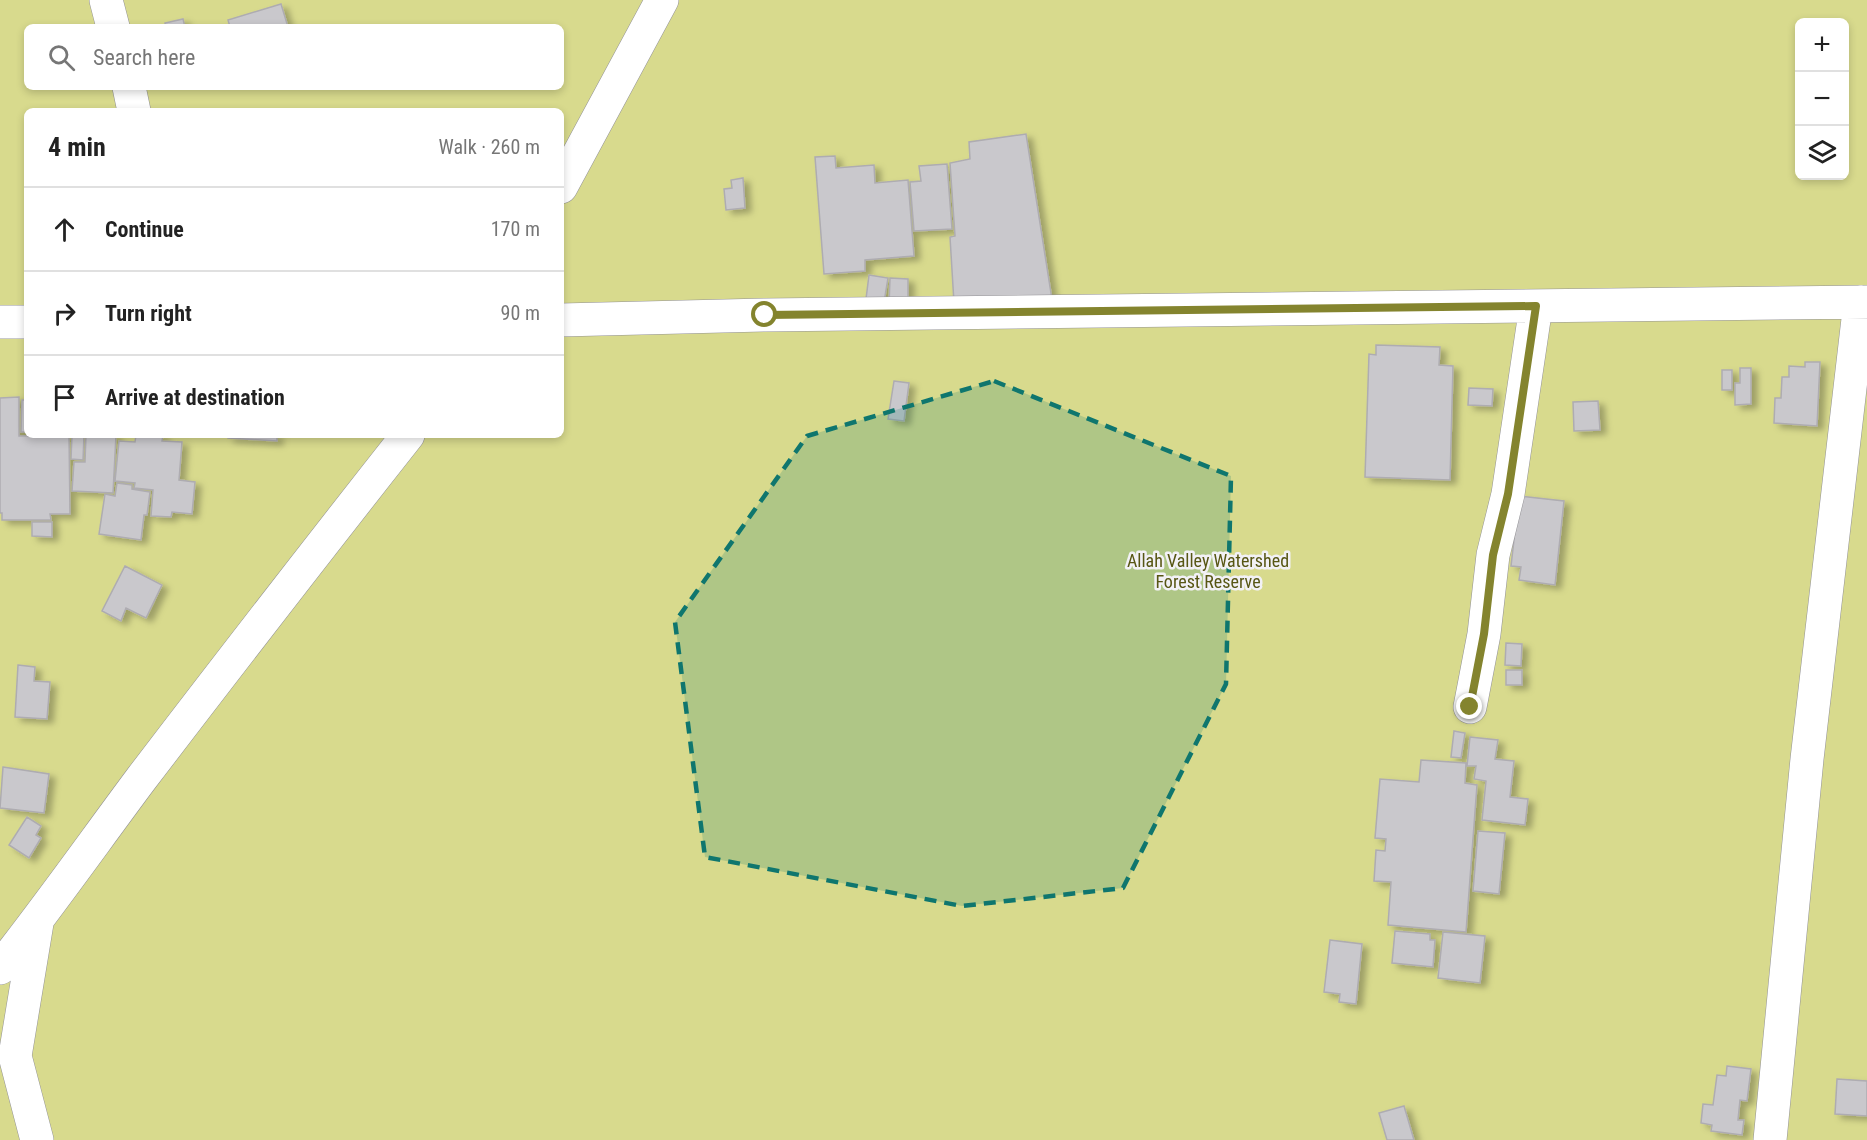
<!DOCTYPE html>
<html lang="en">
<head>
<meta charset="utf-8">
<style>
  :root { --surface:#fff; --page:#f2f2f2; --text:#222; --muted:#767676; --line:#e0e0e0 }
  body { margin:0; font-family:"Roboto Condensed",sans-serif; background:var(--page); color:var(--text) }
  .controls { position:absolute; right:18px; top:18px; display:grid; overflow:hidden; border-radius:9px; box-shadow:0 3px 9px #0003 }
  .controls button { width:54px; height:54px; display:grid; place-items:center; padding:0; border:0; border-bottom:2px solid var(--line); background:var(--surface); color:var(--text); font:30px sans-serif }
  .stop { position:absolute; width:18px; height:18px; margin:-14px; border:4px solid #84842e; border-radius:50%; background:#fff }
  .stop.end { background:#84842e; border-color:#fff; box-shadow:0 2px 6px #0008 }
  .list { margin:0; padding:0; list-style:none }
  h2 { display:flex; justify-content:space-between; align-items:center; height:78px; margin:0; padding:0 24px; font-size:26px }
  h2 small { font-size:20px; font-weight:400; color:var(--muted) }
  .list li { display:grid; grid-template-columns:39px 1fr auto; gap:18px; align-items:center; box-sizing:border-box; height:84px; padding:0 24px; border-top:2px solid var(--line) }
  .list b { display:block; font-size:22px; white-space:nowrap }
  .list em { font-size:20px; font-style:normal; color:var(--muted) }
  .icon { flex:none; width:33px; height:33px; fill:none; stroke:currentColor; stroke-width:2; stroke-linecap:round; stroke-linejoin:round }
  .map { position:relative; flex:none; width:1867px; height:1140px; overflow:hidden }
  .search { position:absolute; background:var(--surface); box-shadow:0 3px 9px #0003; left:24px; top:24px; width:540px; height:66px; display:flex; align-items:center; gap:15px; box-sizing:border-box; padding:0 21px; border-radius:9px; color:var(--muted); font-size:22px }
  .panel { position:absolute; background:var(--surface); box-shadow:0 3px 9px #0003; left:24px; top:108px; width:540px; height:330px; border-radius:9px }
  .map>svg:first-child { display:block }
  .green { fill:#d8da8d; fill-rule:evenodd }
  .building { fill:#c9c8cc; stroke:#aeacb1; stroke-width:1.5; filter:url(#shadow) }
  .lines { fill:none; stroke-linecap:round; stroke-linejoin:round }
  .minor-casing { stroke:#939296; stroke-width:34 }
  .minor { stroke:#fff; stroke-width:33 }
  .route { stroke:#84842e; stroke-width:8 }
  .marked { fill:#0f766e; fill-opacity:0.2; stroke:#0f766e; stroke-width:4.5; stroke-dasharray:12 8; stroke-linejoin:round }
  .labels { text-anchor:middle; stroke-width:5; stroke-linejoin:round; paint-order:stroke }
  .park-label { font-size:18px; fill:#575614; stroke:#f2f1f6 }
</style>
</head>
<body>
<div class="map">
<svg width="1867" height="1140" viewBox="0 0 1867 1140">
  <defs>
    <filter id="shadow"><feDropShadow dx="6" dy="4" stdDeviation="3" flood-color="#0004"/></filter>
  </defs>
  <rect width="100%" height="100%" fill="#e5e4e8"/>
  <!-- green -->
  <path class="green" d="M 0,0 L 1867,0 L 1867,1140 L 0,1140 ZM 1800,22 L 1844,22 L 1844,176 L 1800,176 ZM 27,27 L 561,27 L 561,87 L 27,87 ZM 27,111 L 561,111 L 561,435 L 27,435 Z"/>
  <!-- building -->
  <path class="building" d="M 281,4 L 288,27 L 230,27 L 228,20 Z
    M 183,19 L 185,27 L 166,27 L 165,23 Z
    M 1026,134 L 1053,306 L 954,303 L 950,237 L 955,236 L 950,163 L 970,159 L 969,142 Z
    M 835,156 L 836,168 L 874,165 L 875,183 L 908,180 L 914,256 L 865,260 L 865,271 L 824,274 L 815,157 Z
    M 947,164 L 952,229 L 914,231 L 910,182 L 921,181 L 919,166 Z
    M 743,178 L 745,208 L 726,210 L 724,189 L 732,188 L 731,180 Z
    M 869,275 L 888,278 L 884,302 L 866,299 Z
    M 890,278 L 908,279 L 908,307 L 889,306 Z
    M 1376,345 L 1440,347 L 1439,365 L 1453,366 L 1450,480 L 1365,477 L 1369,354 L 1376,355 Z
    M 1805,362 L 1820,362 L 1817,426 L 1774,423 L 1775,398 L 1781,398 L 1782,377 L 1789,377 L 1789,366 L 1805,367 Z
    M 1740,368 L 1751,368 L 1751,404 L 1735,405 L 1735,383 L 1740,383 Z
    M 1722,370 L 1732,370 L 1732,390 L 1722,390 Z
    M 894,381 L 909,383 L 904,421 L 888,419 Z
    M 1469,388 L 1493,389 L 1492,406 L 1468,405 Z
    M 19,397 L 19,436 L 69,435 L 70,514 L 50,514 L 51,520 L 2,520 L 2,513 L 0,513 L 0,398 Z
    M 22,400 L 27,400 L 27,432 L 21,432 Z
    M 1598,401 L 1600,430 L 1574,431 L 1573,402 Z
    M 72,435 L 84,435 L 83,460 L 71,459 Z
    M 86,435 L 116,435 L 113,493 L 72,491 L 74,462 L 85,462 Z
    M 136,435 L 163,435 L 162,441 L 182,442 L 179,480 L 195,482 L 192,514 L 172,512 L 171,517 L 151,516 L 153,490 L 134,488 L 135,483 L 115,481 L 119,441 L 135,442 Z
    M 228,435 L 277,435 L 277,441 L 228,438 Z
    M 117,483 L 132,485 L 132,489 L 150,492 L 147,515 L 144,515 L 141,540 L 99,534 L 105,494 L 115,496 Z
    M 1519,496 L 1564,501 L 1555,585 L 1519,580 L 1521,567 L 1511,566 Z
    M 32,522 L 52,522 L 52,537 L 32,536 Z
    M 125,566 L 162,585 L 146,618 L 126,608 L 121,621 L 102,611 Z
    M 1506,643 L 1522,644 L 1521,666 L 1505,665 Z
    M 18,665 L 35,667 L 34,681 L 50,682 L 47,719 L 15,717 Z
    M 1506,670 L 1522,670 L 1522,685 L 1506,685 Z
    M 1454,731 L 1465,733 L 1461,758 L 1451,757 Z
    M 1470,737 L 1498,740 L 1495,759 L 1514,761 L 1510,797 L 1528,799 L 1525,825 L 1482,820 L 1486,781 L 1474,779 L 1476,766 L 1467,766 Z
    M 1421,760 L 1466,763 L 1465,783 L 1477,785 L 1466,932 L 1388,925 L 1391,882 L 1374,881 L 1376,850 L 1385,851 L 1386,839 L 1375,838 L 1380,779 L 1419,782 Z
    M 3,767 L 49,774 L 44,813 L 0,808 Z
    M 27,817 L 41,826 L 36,835 L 41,838 L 29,858 L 9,845 Z
    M 1478,831 L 1505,833 L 1499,894 L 1473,891 Z
    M 1395,931 L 1430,934 L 1430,940 L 1435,940 L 1433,967 L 1392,963 Z
    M 1443,932 L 1485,936 L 1480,983 L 1438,978 Z
    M 1330,940 L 1362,944 L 1356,1004 L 1339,1002 L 1340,994 L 1324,992 Z
    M 1727,1066 L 1751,1069 L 1747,1101 L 1740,1100 L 1738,1120 L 1744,1120 L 1742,1135 L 1711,1131 L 1712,1125 L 1701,1123 L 1703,1104 L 1713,1105 L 1717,1075 L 1726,1076 Z
    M 1837,1079 L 1867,1081 L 1867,1116 L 1835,1114 Z
    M 1404,1106 L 1414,1140 L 1387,1140 L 1379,1113 Z"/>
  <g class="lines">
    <defs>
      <path id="minor" d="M 106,0 L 113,27
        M 129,87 L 134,111
        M 561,187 L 662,0
        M 561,320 L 765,315 L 1867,302
        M 0,322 L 27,322
        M 1470,707 L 1484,634 L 1493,555 L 1508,494 L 1536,306
        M 37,923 L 15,1056 L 37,1140
        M 0,968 C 49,906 94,842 141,779 C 229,664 318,549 408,435
        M 1770,1140 L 1807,759 L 1860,302"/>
    </defs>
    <!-- minor casing -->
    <use href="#minor" class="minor-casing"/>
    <!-- minor -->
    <use href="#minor" class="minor"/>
  </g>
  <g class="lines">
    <!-- route -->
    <path class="route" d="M 765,315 L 1536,306 L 1508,494 L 1493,555 L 1484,634 L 1470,707"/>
  </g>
  <!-- marked area -->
  <path class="marked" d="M 994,381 L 1231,476 L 1226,684 L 1123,888 L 962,906 L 705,857 L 675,622 L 807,436 Z"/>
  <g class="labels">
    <!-- park labels -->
    <g class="park-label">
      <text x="1208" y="567">Allah Valley Watershed<tspan x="1208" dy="21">Forest Reserve</tspan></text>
    </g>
  </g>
</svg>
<div class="controls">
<button>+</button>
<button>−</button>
<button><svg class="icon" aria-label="layers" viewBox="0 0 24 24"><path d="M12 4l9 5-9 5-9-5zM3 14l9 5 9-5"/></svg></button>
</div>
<div class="stop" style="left:765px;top:315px"></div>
<div class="stop end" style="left:1470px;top:707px"></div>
<div class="search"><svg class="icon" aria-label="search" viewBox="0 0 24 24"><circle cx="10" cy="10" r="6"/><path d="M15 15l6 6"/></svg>Search here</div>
<section class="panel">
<h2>4 min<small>Walk · 260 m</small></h2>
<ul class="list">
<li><svg class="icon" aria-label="ahead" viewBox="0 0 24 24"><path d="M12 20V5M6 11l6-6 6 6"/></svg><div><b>Continue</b></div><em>170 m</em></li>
<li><svg class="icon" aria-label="right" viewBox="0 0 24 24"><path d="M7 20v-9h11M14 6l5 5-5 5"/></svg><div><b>Turn right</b></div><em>90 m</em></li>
<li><svg class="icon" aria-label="arrive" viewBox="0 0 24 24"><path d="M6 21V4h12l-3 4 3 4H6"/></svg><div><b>Arrive at destination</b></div></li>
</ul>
</section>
</div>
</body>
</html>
